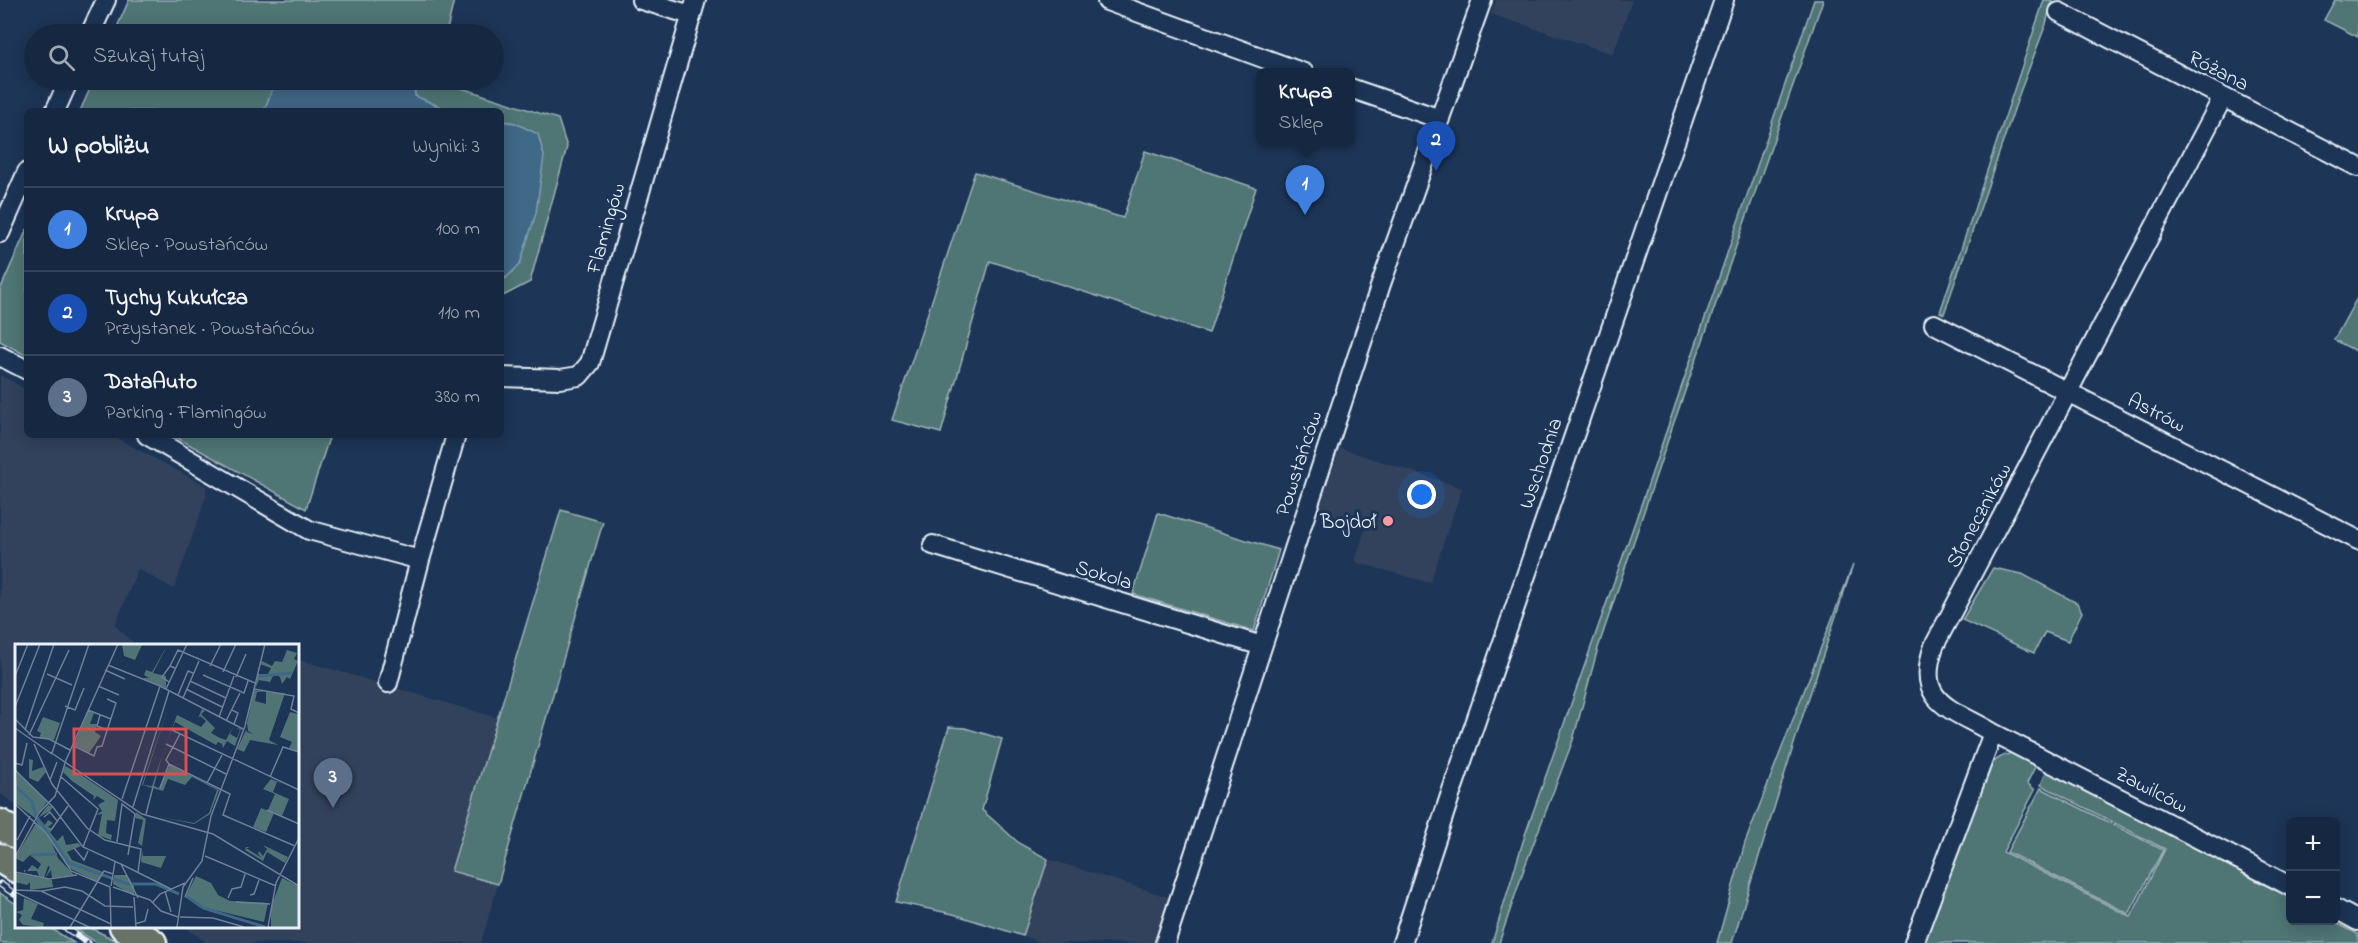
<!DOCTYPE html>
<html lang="pl">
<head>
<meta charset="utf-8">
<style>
  :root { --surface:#162841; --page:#23344c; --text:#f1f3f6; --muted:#9ea6b1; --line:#35445a; --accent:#d93025 }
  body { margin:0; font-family:"Indie Flower",sans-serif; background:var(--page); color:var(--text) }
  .controls { position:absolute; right:18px; bottom:18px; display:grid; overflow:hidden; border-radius:9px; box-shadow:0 3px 15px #0003 }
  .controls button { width:54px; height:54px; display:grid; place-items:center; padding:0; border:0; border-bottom:2px solid var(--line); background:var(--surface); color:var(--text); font:30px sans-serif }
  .you { position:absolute; left:1422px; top:495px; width:21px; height:21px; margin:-15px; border:4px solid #fff; border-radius:50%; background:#1a73e8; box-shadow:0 0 0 9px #1a73e833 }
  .badge { display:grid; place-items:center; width:39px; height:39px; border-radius:50%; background:var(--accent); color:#fff; font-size:20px; font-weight:700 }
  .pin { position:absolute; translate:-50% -50px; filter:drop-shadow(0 2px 3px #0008) }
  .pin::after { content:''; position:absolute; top:32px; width:21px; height:18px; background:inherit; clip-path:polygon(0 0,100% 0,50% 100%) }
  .popup { position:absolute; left:1256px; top:68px; width:99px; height:78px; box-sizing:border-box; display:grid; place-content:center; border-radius:9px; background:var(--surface); filter:drop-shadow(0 2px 4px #0005); font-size:20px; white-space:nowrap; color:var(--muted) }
  .popup b { font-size:22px; color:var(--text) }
  .popup::after { content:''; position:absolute; left:50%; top:100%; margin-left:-12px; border:12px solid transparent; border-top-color:var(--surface) }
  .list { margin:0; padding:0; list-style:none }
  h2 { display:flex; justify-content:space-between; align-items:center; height:78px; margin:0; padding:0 24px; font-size:26px }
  h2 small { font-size:20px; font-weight:400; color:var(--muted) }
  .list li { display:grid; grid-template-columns:39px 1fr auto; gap:18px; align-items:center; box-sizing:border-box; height:84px; padding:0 24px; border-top:2px solid var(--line) }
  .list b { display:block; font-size:22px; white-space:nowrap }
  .list p { margin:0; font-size:20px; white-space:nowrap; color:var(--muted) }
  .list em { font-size:20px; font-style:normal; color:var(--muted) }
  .icon { flex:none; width:33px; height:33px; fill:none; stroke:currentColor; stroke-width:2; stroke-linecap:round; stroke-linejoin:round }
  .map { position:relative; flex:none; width:2358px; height:943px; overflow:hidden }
  .search { position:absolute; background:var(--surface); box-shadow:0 3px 15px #0003; left:24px; top:24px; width:480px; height:66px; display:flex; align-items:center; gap:15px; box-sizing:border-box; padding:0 21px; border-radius:33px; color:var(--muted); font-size:22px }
  .panel { position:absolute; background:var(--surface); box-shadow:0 3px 15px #0003; left:24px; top:108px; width:480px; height:330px; border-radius:9px }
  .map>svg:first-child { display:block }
  .built { fill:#30435c }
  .green { fill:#507475; stroke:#9cb2b6; stroke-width:1.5 }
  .water { fill:#3f6887; stroke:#839fb4; stroke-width:1.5 }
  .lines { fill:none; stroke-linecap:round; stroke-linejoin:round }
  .street-casing { stroke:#e8f1f8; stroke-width:22 }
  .primary-casing { stroke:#e8f1f8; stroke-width:33 }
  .street { stroke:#1d3557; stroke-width:18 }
  .primary { stroke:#697266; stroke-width:28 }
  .rail-casing { stroke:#e8f1f8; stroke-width:7 }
  .rail { stroke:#1d3557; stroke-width:4.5; stroke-dasharray:14; stroke-linecap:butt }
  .poi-dot { fill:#ff9aa2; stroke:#1d3557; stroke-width:2 }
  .labels { text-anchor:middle; stroke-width:6; stroke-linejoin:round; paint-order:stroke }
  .street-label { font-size:21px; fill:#e8f1f8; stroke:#1d3557 }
  .poi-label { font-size:21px; fill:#e8f1f8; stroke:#1d3557; text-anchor:end }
  .inset-river { fill:none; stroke:#3f6887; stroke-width:3 }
  .inset-road { fill:none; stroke:#6e8097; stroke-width:1.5 }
  .view { fill:#da5052; fill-opacity:0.15; stroke:#da5052; stroke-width:3 }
  .inset-edge { fill:none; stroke:#e8f1f8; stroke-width:3 }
</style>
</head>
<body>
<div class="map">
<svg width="2358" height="943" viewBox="0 0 2358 943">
  <rect width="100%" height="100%" fill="#1d3557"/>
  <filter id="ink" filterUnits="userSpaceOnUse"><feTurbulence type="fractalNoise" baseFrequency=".0167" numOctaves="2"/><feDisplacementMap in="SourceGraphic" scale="12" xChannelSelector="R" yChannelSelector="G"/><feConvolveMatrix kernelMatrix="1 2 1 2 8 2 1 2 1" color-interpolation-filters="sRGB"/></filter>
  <g filter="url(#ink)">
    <!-- built -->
    <path class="built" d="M 1496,0 L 1632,0 L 1613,54 L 1491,14 Z
      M 0,375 L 27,390 L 27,435 L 111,435 L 206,486 L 206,497 L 174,589 L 138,569 L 115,625 L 137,646 L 16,646 L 16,805 L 0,793 Z
      M 1340,448 L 1462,488 L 1430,583 L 1355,562 L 1366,526 L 1318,512 Z
      M 297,659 L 498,718 L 451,870 L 498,884 L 481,943 L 207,943 L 188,929 L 188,926 L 297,926 Z
      M 1048,859 L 1171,898 L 1153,943 L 1043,943 L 1023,936 Z"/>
    <!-- green -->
    <path class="green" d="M 129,0 L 454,0 L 446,34 L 114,34 Z
      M 1814,0 L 1823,0 L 1672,428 L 1598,648 L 1573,740 L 1525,866 L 1499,943 L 1492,943 L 1525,835 L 1642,502 Z
      M 2044,0 L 2052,0 L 2046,24 L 2020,92 L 1944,314 L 1940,312 Z
      M 2335,0 L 2358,0 L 2358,37 L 2324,20 Z
      M 94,80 L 282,80 L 274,85 L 264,111 L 80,111 Z
      M 413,80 L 444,80 L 446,83 L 558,119 L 567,147 L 530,282 L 505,295 L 501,296 L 501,278 L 506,278 L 515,123 L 501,121 L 501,111 L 450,111 L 415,96 Z
      M 1145,151 L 1256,188 L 1209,333 L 990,261 L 941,433 L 892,420 L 975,172 L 1123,218 Z
      M 27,229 L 27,356 L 0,341 L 0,290 Z
      M 2358,296 L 2358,352 L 2334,340 Z
      M 172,435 L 330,435 L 306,509 Z
      M 561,510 L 603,522 L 498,884 L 451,871 Z
      M 1158,513 L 1279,550 L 1254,631 L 1133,594 Z
      M 1853,565 L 1803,715 L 1732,943 L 1717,943 L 1745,843 Z
      M 1993,568 L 2022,574 L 2077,603 L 2082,612 L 2068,641 L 2045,632 L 2034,653 L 1962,620 Z
      M 949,727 L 965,728 L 1002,739 L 982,810 L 1020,844 L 1048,859 L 1023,936 L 953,914 L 896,902 Z
      M 2015,752 L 2036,765 L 2027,783 L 2035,790 L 2003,852 L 2131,917 L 2165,849 L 2041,785 L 2047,770 L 2290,898 L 2290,920 L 2332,921 L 2358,934 L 2358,943 L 1923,943 L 1985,773 C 1993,760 2000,756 2015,752 Z
      M 2041,788 L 2163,850 L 2129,914 L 2007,852 Z
      M 0,893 L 16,904 L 16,926 L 49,927 L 74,943 L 0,943 Z
      M 73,927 L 89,927 L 121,943 L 97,943 Z"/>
    <!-- water -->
    <path class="water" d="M 282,80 L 413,80 L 415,96 L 450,111 L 264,111 L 274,85 Z
      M 501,121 L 515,123 L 538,134 L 544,156 L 536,213 L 520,264 L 506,278 L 501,278 Z"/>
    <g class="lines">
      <defs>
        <path id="street" d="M 641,0 L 691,15
          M 1107,1 L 1304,73
          M 2059,12 L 2358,167
          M 90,34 L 106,0
          M 1350,88 L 1440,119
          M 55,111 L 69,80
          M 0,233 L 27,172
          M 1934,324 L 2358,540
          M 0,356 L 27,370
          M 501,377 L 560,379 L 579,376 L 590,363 L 696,0
          M 147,435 L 309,530 L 420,560 L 456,435
          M 933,545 L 1262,646
          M 388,683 L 420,560
          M 1993,733 L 2290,886
          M 2336,909 L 2358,921
          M 1165,943 L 1381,284 L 1482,0
          M 1402,943 L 1449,799 L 1724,0
          M 1914,943 L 1993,733 C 1951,708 1914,703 1934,646 L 2223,97"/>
        <path id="primary" d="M 0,824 L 16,834
          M 0,858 L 16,868
          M 124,926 L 152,943"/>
      </defs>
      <!-- street casing -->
      <use href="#street" class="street-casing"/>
      <!-- primary casing -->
      <use href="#primary" class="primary-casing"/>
      <!-- street -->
      <use href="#street" class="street"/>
      <!-- primary -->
      <use href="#primary" class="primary"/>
      <defs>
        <path id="rail" d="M 0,884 L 16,895
          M 63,926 L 88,943"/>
      </defs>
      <!-- rail casing -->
      <use href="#rail" class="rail-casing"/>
      <!-- rail -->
      <use href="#rail" class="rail"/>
    </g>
  </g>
  <!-- markers -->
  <circle class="poi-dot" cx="1388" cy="521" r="6"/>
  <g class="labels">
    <!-- street labels -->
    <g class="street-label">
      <text transform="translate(2219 70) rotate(27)" y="7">Różana</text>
      <text transform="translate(605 228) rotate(-74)" y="7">Flamingów</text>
      <text transform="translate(2157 412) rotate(27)" y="7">Astrów</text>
      <text transform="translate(1298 463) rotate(-72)" y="7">Powstańców</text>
      <text transform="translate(1540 463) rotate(-71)" y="7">Wschodnia</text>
      <text transform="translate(1978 515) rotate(-62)" y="7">Słoneczników</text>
      <text transform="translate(1104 574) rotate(17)" y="7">Sokola</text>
      <text transform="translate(2152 789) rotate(27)" y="7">Zawilców</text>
    </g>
    <!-- poi labels -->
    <g class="poi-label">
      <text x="1376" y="528">Bojdoł</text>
    </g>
  </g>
  <!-- overview -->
  <g transform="translate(15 644)">
    <rect width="284" height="284" fill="#1d3557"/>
    <path d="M 107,0 L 127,1 L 120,16 L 109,12 ZM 153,0 L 138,29 L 151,32 L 151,44 L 127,34 L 134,34 L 129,31 L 131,26 L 137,28 ZM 272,6 L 282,9 L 279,15 L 283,17 L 275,35 L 272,33 L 267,40 L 265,33 L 259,30 L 255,38 L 244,36 L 240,45 L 243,30 L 253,30 L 256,24 L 245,20 L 247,17 L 257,22 L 260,17 L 267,18 ZM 239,46 L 249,48 L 242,48 L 240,57 L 251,60 L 251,48 L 270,49 L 254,96 L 263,101 L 235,96 L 229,108 L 222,105 L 231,86 L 232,88 L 238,90 L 233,87 L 232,79 ZM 155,58 L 128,141 L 137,142 L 147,112 L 139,142 L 144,144 L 155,121 L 204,146 L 195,170 L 179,180 L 146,173 L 179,179 L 194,169 L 202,146 L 177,133 L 170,141 L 153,135 L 148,147 L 127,141 ZM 187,65 L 190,67 L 186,70 L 200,84 L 196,89 L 205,94 L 211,96 L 219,81 L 215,90 L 222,94 L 225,86 L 221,84 L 226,85 L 220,102 L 212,97 L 208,104 L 207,100 L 203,98 L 201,101 L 160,78 L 151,100 L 162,71 L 186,83 L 191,77 L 185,72 L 183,74 ZM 73,67 L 79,69 L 75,80 L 82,80 L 80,88 L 86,92 L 74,109 L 59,101 ZM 275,68 L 283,70 L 283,108 L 274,104 L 277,98 L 265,93 ZM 28,73 L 45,79 L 39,96 L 24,94 L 26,89 L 22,87 ZM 14,115 L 18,116 L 17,127 L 28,123 L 31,128 L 23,138 L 14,134 ZM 50,122 L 65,130 L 131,175 L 127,202 L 123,199 L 128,176 L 120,174 L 121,168 L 103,156 L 100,177 L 92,176 L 91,189 L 97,191 L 96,196 L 83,191 L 87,170 L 81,171 L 87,167 L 83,161 L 90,157 L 82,152 L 78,156 L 79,152 L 57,137 L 48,128 ZM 2,128 L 32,158 L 20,174 L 0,159 ZM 256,135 L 268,140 L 262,138 L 258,148 L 274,155 L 267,172 L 253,166 L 260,150 L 248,145 ZM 33,161 L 38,163 L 35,167 L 23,174 L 30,181 L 33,176 L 38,179 L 33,183 L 38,185 L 35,188 L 42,197 L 48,191 L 51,201 L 63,199 L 66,202 L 52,208 L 57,216 L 88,228 L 83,238 L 54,224 L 21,177 ZM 246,164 L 259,169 L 251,188 L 238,183 ZM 21,179 L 35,195 L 43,214 L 59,231 L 37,234 L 36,226 L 30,234 L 35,223 L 33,222 L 29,234 L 9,230 L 9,226 L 8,229 L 9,226 L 11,226 L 9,229 L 24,232 L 22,227 L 12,227 L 17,221 L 23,225 L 26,220 L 15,211 L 8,218 L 0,214 ZM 248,201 L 273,213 L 270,219 L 252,208 L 248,217 L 230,206 L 231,203 L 232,203 L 235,204 L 231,204 L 247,214 L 243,210 L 244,207 L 248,212 L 252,205 ZM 127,206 L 128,212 L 151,212 L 146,224 L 126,218 ZM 0,229 L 37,236 L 38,243 L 15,246 L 15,238 L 12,241 L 0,238 ZM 99,231 L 112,231 L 119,242 L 119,252 L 98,240 ZM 181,232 L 196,239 L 203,251 L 215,257 L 253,259 L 249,278 L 187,263 L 171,252 ZM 267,234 L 283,242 L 283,283 L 256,283 L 256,263 ZM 9,254 L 23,260 L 16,275 L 29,279 L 28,283 L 8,281 L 4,276 L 7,271 L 1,268 L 8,266 Z" fill="#507475"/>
    <path class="inset-river" d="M 244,32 L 277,29M 0,142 L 17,158 L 21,172 L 54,219 L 113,240 L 141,240 L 164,250M 16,211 L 42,210M 171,252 L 188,264 L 250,283"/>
    <path class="inset-road" d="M 93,21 L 145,42 L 228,85M 195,22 L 206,0M 160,24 L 155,22 L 163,6 L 240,39M 90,26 L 110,35M 208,28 L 221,0M 32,30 L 57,41M 188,31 L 229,49 L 233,37M 0,32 L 13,0M 221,33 L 231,10M 175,37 L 211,54M 154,38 L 147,33 L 155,22M 83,42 L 104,51M 151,45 L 172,0M 171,45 L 207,63M 239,45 L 279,52 L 276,65 L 284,69M 163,51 L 173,27 L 178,29M 168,54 L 184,17M 50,62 L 60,66 L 69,44M 0,63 L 25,0M 73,66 L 96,75M 217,66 L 223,69 L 219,80M 85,71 L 82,82 L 92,86M 204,73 L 219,32M 0,75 L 18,93 L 34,95 L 55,106M 211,77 L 225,49M 0,84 L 37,110M 10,86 L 39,0M 157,86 L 284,146M 14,91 L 54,6M 19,100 L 37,140 L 72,184 L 90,196 L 126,205 L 123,228M 151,100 L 211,130M 57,101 L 79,112 L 82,103 L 87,102 L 101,59 L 92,55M 35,108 L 127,170 L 198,190 L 284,242M 37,109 L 74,0M 0,119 L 7,121 L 12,99M 154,120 L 215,150 L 208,171 L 280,202M 0,126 L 38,163 L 68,203 L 106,220 L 123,254M 45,132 L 83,165 L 68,203M 255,133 L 268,103 L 284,108M 35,136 L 42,118M 192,139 L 207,111M 145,144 L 154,120 L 151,116 L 165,90M 107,155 L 145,42M 0,160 L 32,190 L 56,227 L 95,243M 118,163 L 154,47M 252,166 L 284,180M 131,170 L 138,143M 29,173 L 35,168 L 43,178M 36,186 L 53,162M 2,196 L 15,172M 102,198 L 107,160 L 120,170 L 113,211M 59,204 L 69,216 L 73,207M 190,212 L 261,242M 0,213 L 24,169 L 40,152 L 51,116 L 103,0M 106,220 L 156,245M 0,228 L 34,235 L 62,231M 96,242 L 100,218M 95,243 L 96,283M 98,243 L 135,256 L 146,267 L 163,273M 0,246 L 26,247 L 96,280M 27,247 L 50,243 L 67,247 L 90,262 L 118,263M 150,247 L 156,268M 0,248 L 74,283M 235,251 L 239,250 L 244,236M 119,253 L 121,283M 170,253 L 178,234M 213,254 L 217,245 L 226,243 L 230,230M 138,258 L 145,250 L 170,239M 221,258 L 255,260M 165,273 L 198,274 L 229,283M 120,280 L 130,277 L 133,265M 55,283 L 89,227 L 98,230M 162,283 L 168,243 L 187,217 L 196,172 L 230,82 L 250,0M 253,283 L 261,239 L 284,194"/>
    <path class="view" d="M 59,85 L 171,85 L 171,130 L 59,130 Z"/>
    <rect width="284" height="284" class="inset-edge"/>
  </g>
</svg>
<div class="controls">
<button>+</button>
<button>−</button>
</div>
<div class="you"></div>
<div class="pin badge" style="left:1305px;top:215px;background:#3f7fe0">1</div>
<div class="popup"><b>Krupa</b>Sklep</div>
<div class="pin badge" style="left:1436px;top:171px;background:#1a4fb4">2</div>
<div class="pin badge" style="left:333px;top:808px;background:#5c6f8a">3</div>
<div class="search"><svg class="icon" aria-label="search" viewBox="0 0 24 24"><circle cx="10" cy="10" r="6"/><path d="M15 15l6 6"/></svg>Szukaj tutaj</div>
<section class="panel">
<h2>W pobliżu<small>Wyniki: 3</small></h2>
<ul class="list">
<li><span class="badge" style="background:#3f7fe0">1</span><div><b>Krupa</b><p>Sklep · Powstańców</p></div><em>100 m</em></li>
<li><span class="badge" style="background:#1a4fb4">2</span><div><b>Tychy Kukułcza</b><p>Przystanek · Powstańców</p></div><em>110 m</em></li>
<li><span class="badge" style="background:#5c6f8a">3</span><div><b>DataAuto</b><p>Parking · Flamingów</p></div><em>380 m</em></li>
</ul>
</section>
</div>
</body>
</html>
